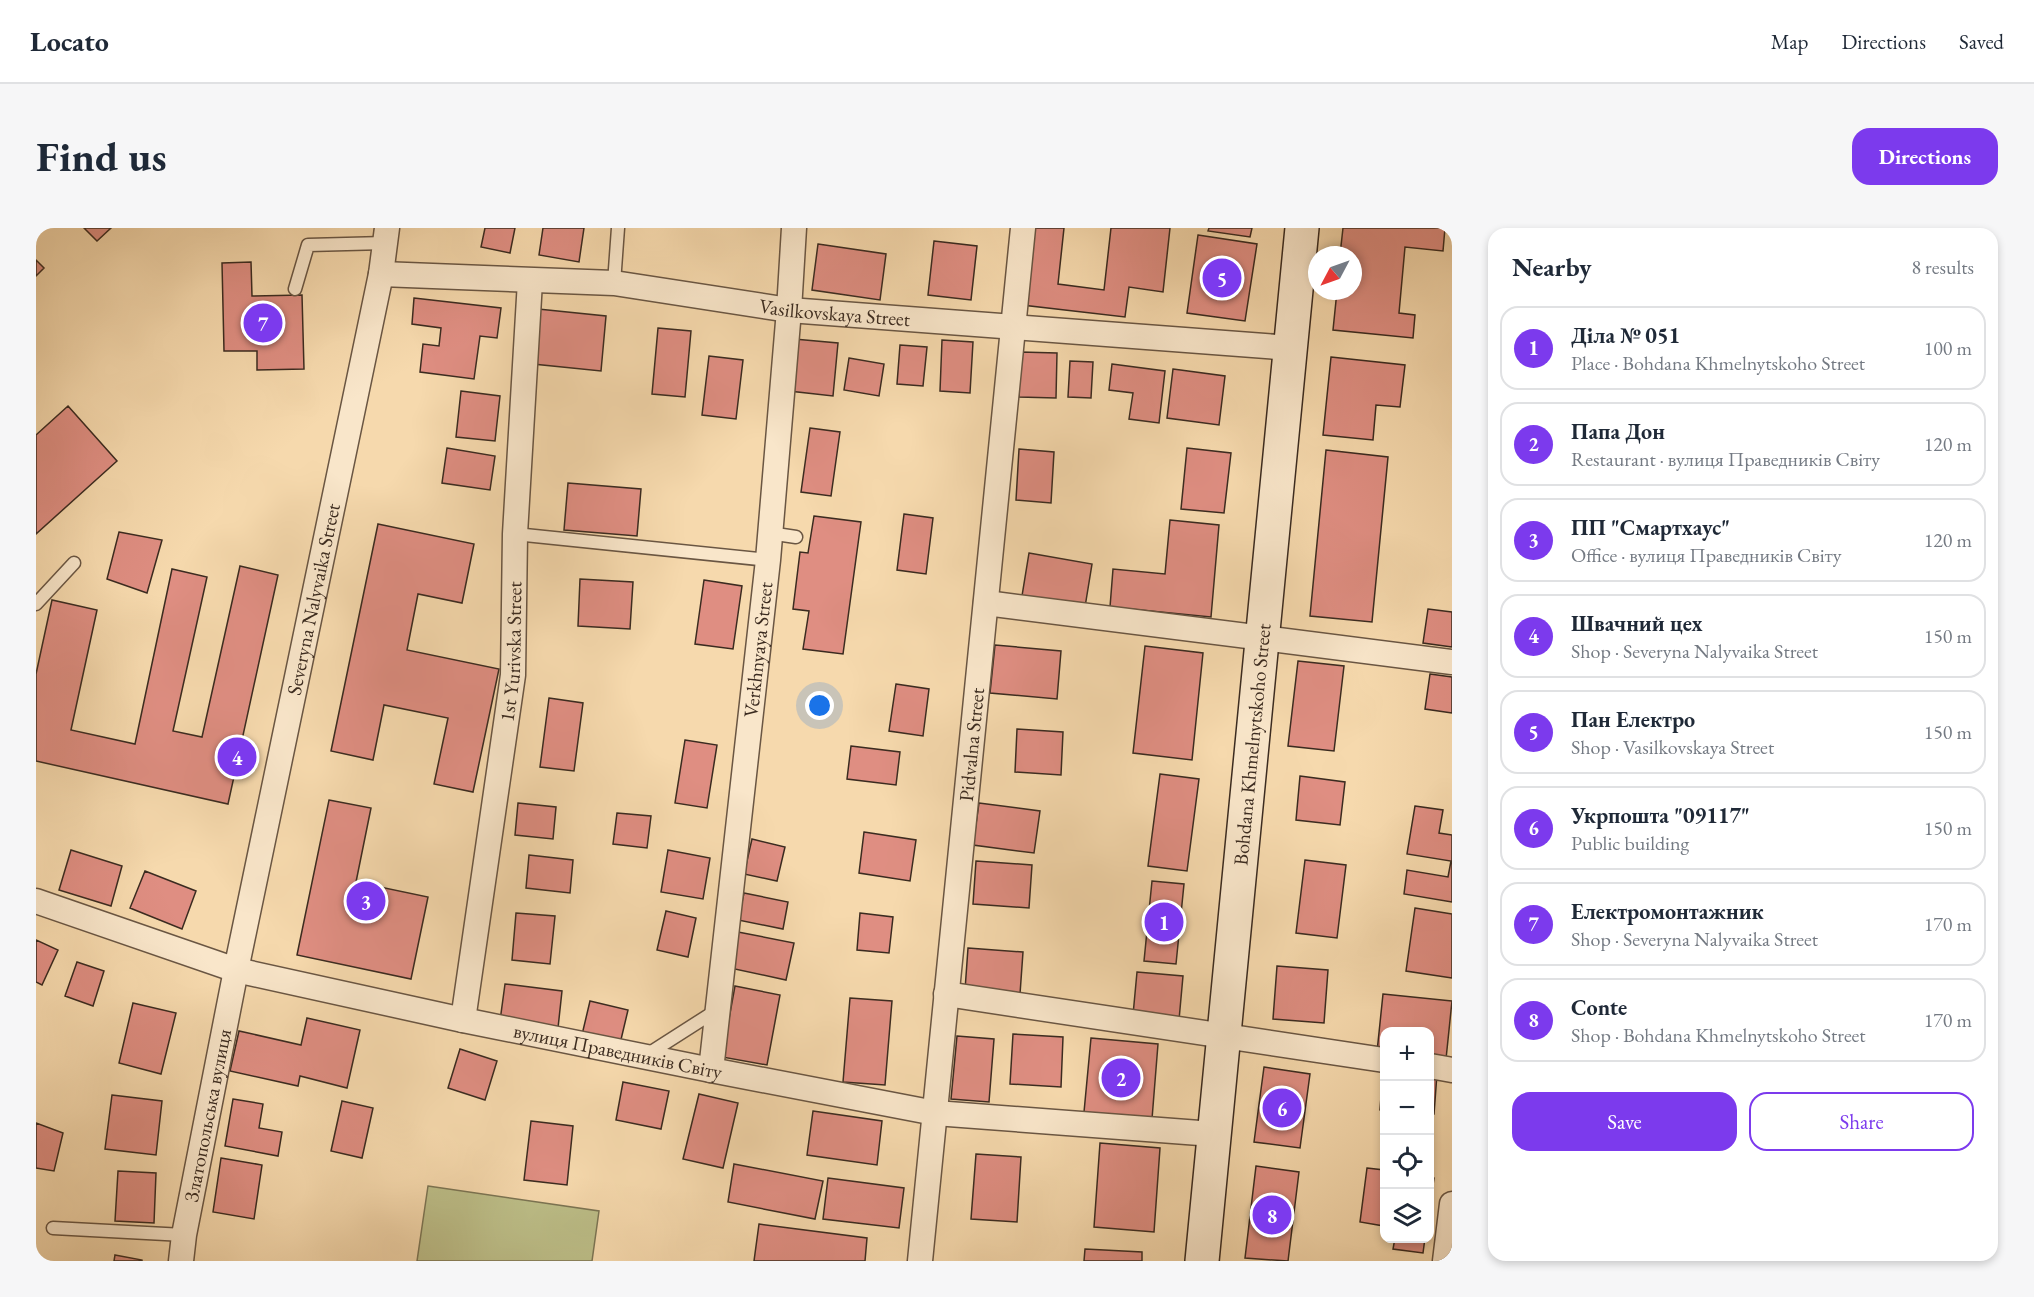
<!DOCTYPE html>
<html lang="en">
<head>
<meta charset="utf-8">
<style>
  :root { --surface:#fff; --page:#f6f6f7; --text:#1f2937; --muted:#747a83; --line:#e0e1e3; --accent:#7c3aed }
  body { margin:0; font-family:"EB Garamond",serif; background:var(--page); color:var(--text) }
  .controls { position:absolute; right:18px; bottom:18px; display:grid; overflow:hidden; border-radius:12px; box-shadow:0 3px 9px #0003 }
  .controls button { width:54px; height:54px; display:grid; place-items:center; padding:0; border:0; border-bottom:2px solid var(--line); background:var(--surface); color:var(--text); font:30px sans-serif }
  .compass { position:absolute; left:1272px; top:18px; width:54px; height:54px; border-radius:50%; background:var(--surface); box-shadow:0 3px 9px #0003; rotate:229deg }
  .you { position:absolute; left:784px; top:478px; width:21px; height:21px; margin:-15px; border:4px solid #fff; border-radius:50%; background:#1a73e8; box-shadow:0 0 0 9px #1a73e833 }
  .badge { display:grid; place-items:center; width:39px; height:39px; border-radius:50%; background:var(--accent); color:#fff; font-size:20px; font-weight:700 }
  .pin { position:absolute; translate:-50% -50%; border:3px solid #fff; box-shadow:0 2px 6px #0006 }
  .list { margin:0; padding:0; list-style:none }
  h2 { display:flex; justify-content:space-between; align-items:center; height:78px; margin:0; padding:0 24px; font-size:26px }
  h2 small { font-size:20px; font-weight:400; color:var(--muted) }
  .list li { display:grid; grid-template-columns:39px 1fr auto; gap:18px; align-items:center; box-sizing:border-box; height:84px; margin:0 12px 12px; padding:0 12px; border:2px solid var(--line); border-radius:18px }
  .list b { display:block; font-size:22px; white-space:nowrap }
  .list p { margin:0; font-size:20px; white-space:nowrap; color:var(--muted) }
  .list em { font-size:20px; font-style:normal; color:var(--muted) }
  .actions { display:flex; gap:12px; padding:18px 24px }
  .actions a { flex:1; padding:14px 0; border:2px solid var(--accent); border-radius:18px; text-align:center; font-size:21px; color:var(--accent) }
  .actions .main { background:var(--accent); color:#fff }
  .icon { flex:none; width:33px; height:33px; fill:none; stroke:currentColor; stroke-width:2; stroke-linecap:round; stroke-linejoin:round }
  .map { position:relative; flex:none; width:1416px; height:1033px; overflow:hidden; border-radius:18px }
  header { display:flex; align-items:center; gap:36px; box-sizing:border-box; height:84px; padding:0 30px; background:var(--surface); border-bottom:2px solid var(--line) }
  header strong { font-size:28px }
  nav { display:flex; gap:33px; margin-inline-start:auto; font-size:21px }
  .intro { display:flex; align-items:center; justify-content:space-between; box-sizing:border-box; height:144px; padding:0 36px }
  h1 { margin:0; font-size:42px }
  .button { padding:15px 27px; border-radius:18px; background:var(--accent); color:#fff; font-size:21px; font-weight:700 }
  main { display:flex; gap:36px; padding:0 36px }
  aside { flex:1; background:var(--surface); border-radius:18px; box-shadow:0 3px 9px #0003 }
  .map>svg:first-child { display:block }
  .green { fill:#bdbf89; stroke:#7c7554; stroke-width:1.5 }
  .building { fill:#df8e82; stroke:#3b2b20; stroke-width:1.5 }
  .lines { fill:none; stroke-linecap:round; stroke-linejoin:round }
  .lane-casing { stroke:#6a5643; stroke-width:15 }
  .street-casing { stroke:#6a5643; stroke-width:27 }
  .secondary-casing { stroke:#3b2b20; stroke-width:36 }
  .lane { stroke:#f9e6ca; stroke-width:12 }
  .street { stroke:#f9e6ca; stroke-width:24 }
  .secondary { stroke:#f9e6ca; stroke-width:33 }
  .labels { text-anchor:middle; stroke-width:4.5; stroke-linejoin:round; paint-order:stroke }
  .street-label { font-size:20px; fill:#3b2b20; stroke:#f9e6ca }
</style>
</head>
<body>
<header>
<strong>Locato</strong>
<nav><a>Map</a><a>Directions</a><a>Saved</a></nav>
</header>
<div class="intro"><h1>Find us</h1><a class="button">Directions</a></div>
<main>
<div class="map">
<svg width="1416" height="1033" viewBox="0 0 1416 1033">
  <rect width="100%" height="100%" fill="#f6d9ad"/>
  <filter id="stains"><feTurbulence type="fractalNoise" baseFrequency=".00333" numOctaves="4"/><feColorMatrix values="0 0 0 0 .2 0 0 0 0 .09 0 0 0 0 .02 0 0 0 .5 -.17"/></filter>
  <radialGradient id="worn" r=".72"><stop offset=".6" stop-color="#630" stop-opacity="0"/><stop offset="1" stop-color="#630" stop-opacity=".3"/></radialGradient>
  <!-- green -->
  <path class="green" d="M 392,958 L 563,983 L 556,1033 L 381,1033 Z"/>
  <!-- building -->
  <path class="building" d="M 48,0 L 75,0 L 61,13 Z
    M 449,0 L 479,0 L 474,25 L 445,19 Z
    M 507,0 L 548,0 L 543,34 L 503,27 Z
    M 995,0 L 1028,0 L 1022,56 L 1068,62 L 1075,0 L 1134,0 L 1127,64 L 1093,59 L 1089,89 L 986,77 Z
    M 1173,0 L 1216,0 L 1214,9 L 1172,3 Z
    M 1307,0 L 1409,0 L 1407,23 L 1369,19 L 1363,85 L 1379,87 L 1377,110 L 1297,102 L 1301,63 L 1317,63 L 1317,27 L 1304,27 Z
    M 1162,7 L 1221,16 L 1209,93 L 1151,85 Z
    M 898,13 L 941,18 L 935,72 L 892,67 Z
    M 782,16 L 850,26 L 844,72 L 776,62 Z
    M 0,32 L 8,40 L 0,48 Z
    M 215,34 L 216,68 L 266,67 L 268,141 L 221,142 L 221,123 L 188,123 L 186,35 Z
    M 378,70 L 465,80 L 461,110 L 444,108 L 438,151 L 384,144 L 387,116 L 403,118 L 405,100 L 376,96 Z
    M 502,81 L 570,88 L 565,143 L 497,136 Z
    M 622,100 L 655,103 L 649,169 L 616,166 Z
    M 758,111 L 802,115 L 797,168 L 753,163 Z
    M 906,112 L 937,114 L 934,165 L 904,163 Z
    M 864,117 L 891,119 L 887,158 L 861,156 Z
    M 984,124 L 1021,125 L 1020,170 L 983,169 Z
    M 673,128 L 707,132 L 700,191 L 666,187 Z
    M 1295,129 L 1369,137 L 1364,179 L 1340,177 L 1337,212 L 1287,207 Z
    M 813,130 L 848,136 L 843,168 L 808,162 Z
    M 1034,133 L 1057,134 L 1055,170 L 1032,169 Z
    M 1076,136 L 1129,143 L 1123,195 L 1093,191 L 1097,165 L 1073,162 Z
    M 1137,141 L 1189,148 L 1183,197 L 1131,190 Z
    M 425,163 L 464,168 L 459,213 L 420,209 Z
    M 32,178 L 81,233 L 0,306 L 0,207 Z
    M 774,200 L 804,204 L 795,268 L 765,264 Z
    M 411,220 L 459,228 L 454,262 L 406,255 Z
    M 1151,220 L 1195,225 L 1188,285 L 1145,281 Z
    M 983,221 L 1018,224 L 1015,275 L 980,272 Z
    M 1290,222 L 1352,229 L 1336,394 L 1274,388 Z
    M 532,255 L 605,261 L 601,308 L 528,302 Z
    M 868,286 L 897,290 L 890,346 L 861,342 Z
    M 778,288 L 825,294 L 807,426 L 767,421 L 773,383 L 757,381 L 764,324 L 772,325 Z
    M 1134,292 L 1183,297 L 1175,389 L 1074,379 L 1077,341 L 1129,346 Z
    M 342,296 L 438,316 L 426,375 L 382,366 L 371,422 L 463,441 L 437,564 L 398,556 L 412,490 L 348,477 L 337,532 L 295,523 Z
    M 83,304 L 126,312 L 111,365 L 71,351 Z
    M 993,325 L 1056,336 L 1049,379 L 986,368 Z
    M 204,338 L 242,347 L 192,576 L 0,533 L 0,446 L 16,372 L 61,382 L 35,502 L 99,516 L 136,341 L 171,349 L 137,503 L 166,509 Z
    M 544,351 L 597,354 L 594,401 L 542,398 Z
    M 668,352 L 706,358 L 697,421 L 659,416 Z
    M 1392,381 L 1416,384 L 1416,419 L 1387,415 Z
    M 959,417 L 1025,423 L 1021,471 L 954,465 Z
    M 1109,418 L 1167,425 L 1156,532 L 1097,525 Z
    M 1262,433 L 1308,438 L 1298,523 L 1252,518 Z
    M 1394,446 L 1416,449 L 1416,485 L 1389,481 Z
    M 860,456 L 893,461 L 887,508 L 853,503 Z
    M 513,470 L 547,475 L 538,543 L 504,539 Z
    M 981,501 L 1027,504 L 1025,547 L 979,544 Z
    M 649,512 L 681,517 L 671,580 L 639,575 Z
    M 815,518 L 864,524 L 860,557 L 811,551 Z
    M 1124,546 L 1163,551 L 1151,643 L 1112,638 Z
    M 1264,548 L 1309,554 L 1304,597 L 1260,592 Z
    M 293,572 L 335,580 L 320,654 L 392,669 L 375,751 L 261,727 Z
    M 482,575 L 520,579 L 517,611 L 479,607 Z
    M 943,575 L 1004,583 L 998,625 L 937,617 Z
    M 1379,578 L 1407,582 L 1403,605 L 1416,607 L 1416,674 L 1368,666 L 1371,642 L 1412,649 L 1415,633 L 1371,626 Z
    M 581,585 L 615,588 L 611,620 L 577,616 Z
    M 828,604 L 880,612 L 874,653 L 823,645 Z
    M 716,611 L 749,619 L 741,653 L 708,646 Z
    M 35,622 L 86,638 L 75,678 L 23,662 Z
    M 632,622 L 674,630 L 667,671 L 625,664 Z
    M 493,627 L 537,632 L 534,665 L 490,660 Z
    M 1269,632 L 1310,637 L 1301,710 L 1260,705 Z
    M 940,633 L 996,637 L 993,680 L 937,676 Z
    M 109,643 L 160,663 L 146,701 L 94,680 Z
    M 1116,653 L 1148,656 L 1140,736 L 1108,733 Z
    M 708,665 L 752,674 L 747,701 L 702,692 Z
    M 1379,680 L 1416,686 L 1416,750 L 1370,743 Z
    M 630,683 L 660,690 L 652,729 L 621,722 Z
    M 480,685 L 519,688 L 514,736 L 476,732 Z
    M 824,685 L 857,689 L 853,725 L 821,722 Z
    M 702,704 L 758,715 L 750,752 L 694,740 Z
    M 0,712 L 22,722 L 6,757 L 0,754 Z
    M 932,720 L 987,724 L 984,766 L 929,762 Z
    M 41,734 L 68,743 L 57,778 L 29,768 Z
    M 1241,738 L 1292,742 L 1288,795 L 1237,791 Z
    M 1101,744 L 1147,748 L 1143,792 L 1097,787 Z
    M 469,756 L 526,763 L 522,800 L 464,793 Z
    M 699,758 L 744,767 L 731,837 L 686,829 Z
    M 1347,766 L 1416,773 L 1410,831 L 1394,830 L 1394,804 L 1348,804 L 1348,825 L 1341,824 Z
    M 814,770 L 856,773 L 849,857 L 807,854 Z
    M 554,773 L 592,782 L 583,820 L 545,811 Z
    M 97,775 L 140,785 L 125,846 L 83,835 Z
    M 271,790 L 324,802 L 311,860 L 264,848 L 262,858 L 194,843 L 203,803 L 265,817 Z
    M 977,806 L 1027,809 L 1025,859 L 974,856 Z
    M 921,808 L 958,811 L 953,874 L 915,871 Z
    M 1055,810 L 1122,816 L 1116,891 L 1048,884 Z
    M 424,821 L 461,833 L 449,872 L 412,860 Z
    M 1228,839 L 1274,846 L 1264,920 L 1218,914 Z
    M 1347,842 L 1348,842 L 1348,883 L 1344,882 Z
    M 1394,846 L 1401,846 L 1398,886 L 1394,886 Z
    M 587,854 L 633,863 L 625,901 L 580,892 Z
    M 663,866 L 702,875 L 687,940 L 647,931 Z
    M 76,867 L 126,873 L 120,927 L 69,921 Z
    M 197,871 L 227,876 L 223,900 L 246,904 L 242,928 L 189,918 Z
    M 306,873 L 337,880 L 326,930 L 295,923 Z
    M 777,883 L 846,893 L 841,937 L 771,927 Z
    M 495,893 L 537,898 L 531,957 L 488,952 Z
    M 0,895 L 27,905 L 18,943 L 0,940 Z
    M 1064,915 L 1124,920 L 1118,1004 L 1058,999 Z
    M 940,926 L 985,929 L 981,994 L 935,991 Z
    M 185,930 L 226,937 L 218,991 L 177,984 Z
    M 698,936 L 787,953 L 779,991 L 692,974 Z
    M 1220,938 L 1263,944 L 1252,1033 L 1209,1030 Z
    M 1331,940 L 1348,942 L 1348,998 L 1324,994 Z
    M 82,943 L 120,945 L 118,995 L 79,993 Z
    M 1394,949 L 1398,950 L 1394,978 Z
    M 792,950 L 868,960 L 863,1000 L 787,991 Z
    M 723,996 L 831,1010 L 829,1033 L 718,1033 Z
    M 1359,1010 L 1389,1010 L 1387,1025 L 1357,1021 Z
    M 1049,1021 L 1106,1024 L 1106,1033 L 1048,1033 Z
    M 79,1027 L 106,1032 L 106,1033 L 78,1033 Z"/>
  <g class="lines">
    <defs>
      <path id="lane" d="M 578,55 L 582,0
        M 259,61 L 272,17 L 349,15
        M 733,305 L 760,309
        M 479,306 L 732,332
        M 0,376 L 38,335
        M 609,828 L 681,782
        M 17,1000 L 148,1007"/>
      <g id="street">
        <path id="s1" d="M 345,46 L 578,55 L 753,82 L 1255,120"/>
        <path d="M 950,375 L 1416,434"/>
        <path id="s2" d="M 0,673 L 200,742 L 427,792 L 675,842 L 899,885 L 1177,906"/>
        <path d="M 910,766 L 1348,832"/>
        <path id="s3" d="M 427,792 L 477,447 L 479,306 L 494,53"/>
        <path d="M 1394,838 L 1416,842"/>
        <path id="s4" d="M 675,842 L 732,332 L 753,82 L 758,0"/>
        <path id="s5" d="M 145,1033 L 148,1007 L 200,742 L 345,46 L 351,0"/>
        <path id="s6" d="M 884,1033 L 987,0"/>
        <path d="M 1409,1033 L 1416,976"/>
      </g>
      <g id="secondary">
        <path id="s7" d="M 1166,1033 L 1266,0"/>
      </g>
    </defs>
    <!-- lane casing -->
    <use href="#lane" class="lane-casing"/>
    <!-- street casing -->
    <use href="#street" class="street-casing"/>
    <!-- secondary casing -->
    <use href="#secondary" class="secondary-casing"/>
    <!-- lane -->
    <use href="#lane" class="lane"/>
    <!-- street -->
    <use href="#street" class="street"/>
    <!-- secondary -->
    <use href="#secondary" class="secondary"/>
  </g>
  <g class="labels">
    <!-- street labels -->
    <g class="street-label">
      <text dy="7" stroke="none"><textPath href="#s1" startOffset="456">Vasilkovskaya Street</textPath></text>
      <text dy="7" stroke="none"><textPath href="#s5" startOffset="675">Severyna Nalyvaika Street</textPath></text>
      <text dy="7" stroke="none"><textPath href="#s4" startOffset="423">Verkhnyaya Street</textPath></text>
      <text dy="7" stroke="none"><textPath href="#s3" startOffset="372">1st Yurivska Street</textPath></text>
      <text dy="7" stroke="none"><textPath href="#s7" startOffset="519">Bohdana Khmelnytskoho Street</textPath></text>
      <text dy="7" stroke="none"><textPath href="#s6" startOffset="519">Pidvalna Street</textPath></text>
      <text dy="7" stroke="none"><textPath href="#s2" startOffset="602">вулиця Праведників Світу</textPath></text>
      <text dy="7" stroke="none"><textPath href="#s5" startOffset="148">Златопольська вулиця</textPath></text>
    </g>
  </g>
  <rect width="100%" height="100%" filter="url(#stains)"/>
  <rect width="100%" height="100%" fill="url(#worn)"/>
</svg>
<div class="controls">
<button>+</button>
<button>−</button>
<button><svg class="icon" aria-label="locate" viewBox="0 0 24 24"><circle cx="12" cy="12" r="6"/><path d="M12 2v4M12 18v4M2 12h4M18 12h4"/></svg></button>
<button><svg class="icon" aria-label="layers" viewBox="0 0 24 24"><path d="M12 4l9 5-9 5-9-5zM3 14l9 5 9-5"/></svg></button>
</div>
<svg class="compass" viewBox="-18 -18 36 36"><path d="M0-13l5 13h-10z" fill="#e53935"/><path d="M0 13l5-13h-10z" fill="#747a83"/></svg>
<div class="you"></div>
<div class="pin badge" style="left:1128px;top:694px">1</div>
<div class="pin badge" style="left:1085px;top:850px">2</div>
<div class="pin badge" style="left:330px;top:673px">3</div>
<div class="pin badge" style="left:201px;top:529px">4</div>
<div class="pin badge" style="left:1186px;top:50px">5</div>
<div class="pin badge" style="left:1246px;top:880px">6</div>
<div class="pin badge" style="left:227px;top:95px">7</div>
<div class="pin badge" style="left:1236px;top:987px">8</div>
</div>
<aside>
<h2>Nearby<small>8 results</small></h2>
<ul class="list">
<li><span class="badge">1</span><div><b>Діла № 051</b><p>Place · Bohdana Khmelnytskoho Street</p></div><em>100 m</em></li>
<li><span class="badge">2</span><div><b>Папа Дон</b><p>Restaurant · вулиця Праведників Світу</p></div><em>120 m</em></li>
<li><span class="badge">3</span><div><b>ПП &quot;Смартхаус&quot;</b><p>Office · вулиця Праведників Світу</p></div><em>120 m</em></li>
<li><span class="badge">4</span><div><b>Швачний цех</b><p>Shop · Severyna Nalyvaika Street</p></div><em>150 m</em></li>
<li><span class="badge">5</span><div><b>Пан Електро</b><p>Shop · Vasilkovskaya Street</p></div><em>150 m</em></li>
<li><span class="badge">6</span><div><b>Укрпошта &quot;09117&quot;</b><p>Public building</p></div><em>150 m</em></li>
<li><span class="badge">7</span><div><b>Електромонтажник</b><p>Shop · Severyna Nalyvaika Street</p></div><em>170 m</em></li>
<li><span class="badge">8</span><div><b>Conte</b><p>Shop · Bohdana Khmelnytskoho Street</p></div><em>170 m</em></li>
</ul>
<div class="actions"><a class="main">Save</a><a>Share</a></div>
</aside>
</main>
</body>
</html>
